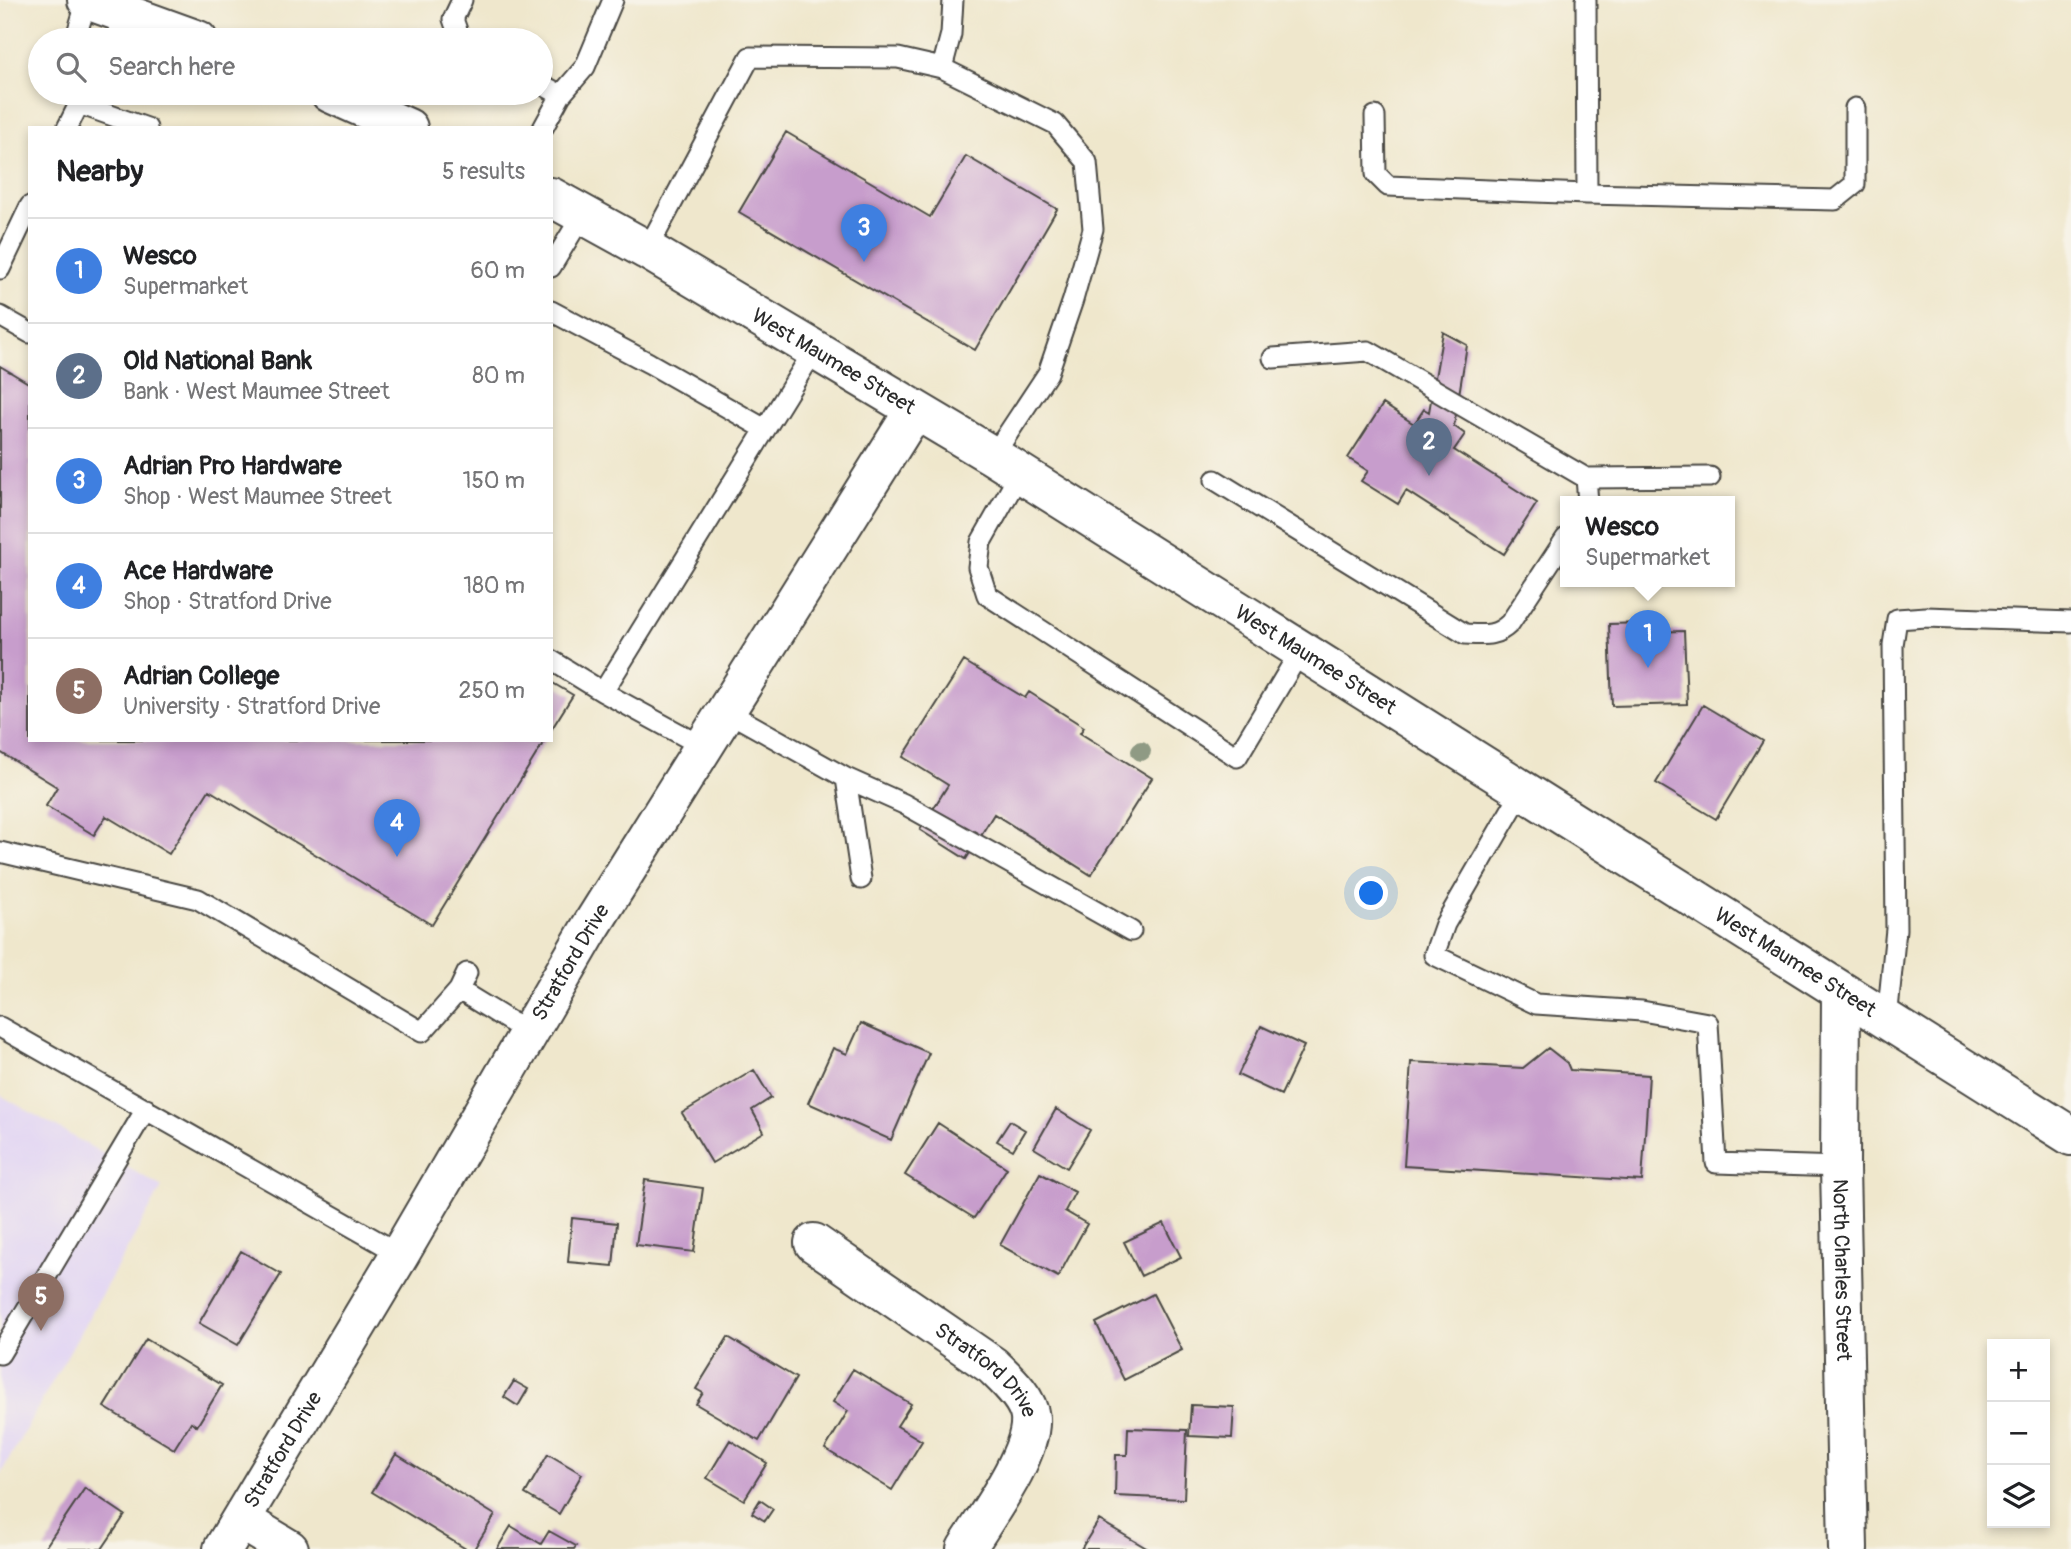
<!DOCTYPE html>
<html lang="en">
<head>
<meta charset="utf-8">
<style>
  :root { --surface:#fff; --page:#f6f6f6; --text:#202124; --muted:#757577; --line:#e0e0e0; --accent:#111827 }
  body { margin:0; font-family:Pangolin,sans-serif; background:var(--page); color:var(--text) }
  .controls { position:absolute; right:21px; bottom:21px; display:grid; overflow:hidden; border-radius:0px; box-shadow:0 4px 10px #0003 }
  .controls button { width:63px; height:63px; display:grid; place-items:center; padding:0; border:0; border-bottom:2px solid var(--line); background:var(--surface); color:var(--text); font:35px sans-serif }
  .you { position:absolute; left:1372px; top:894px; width:24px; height:24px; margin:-18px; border:5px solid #fff; border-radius:50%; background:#1a73e8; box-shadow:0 0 0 10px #1a73e833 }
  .badge { display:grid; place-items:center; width:46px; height:46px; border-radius:50%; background:var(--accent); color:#fff; font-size:23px; font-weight:700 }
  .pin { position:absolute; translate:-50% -58px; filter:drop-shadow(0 2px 4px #0008) }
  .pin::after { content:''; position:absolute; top:37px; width:24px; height:21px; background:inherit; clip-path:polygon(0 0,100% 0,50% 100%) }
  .popup { position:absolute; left:1560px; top:496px; width:175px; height:91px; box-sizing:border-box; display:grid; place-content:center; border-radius:0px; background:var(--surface); filter:drop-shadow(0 2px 5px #0005); font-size:23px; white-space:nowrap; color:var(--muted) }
  .popup b { font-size:26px; color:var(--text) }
  .popup::after { content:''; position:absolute; left:50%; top:100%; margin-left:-14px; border:14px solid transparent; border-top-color:var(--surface) }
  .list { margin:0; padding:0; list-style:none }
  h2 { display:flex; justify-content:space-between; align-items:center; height:91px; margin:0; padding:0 28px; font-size:30px }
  h2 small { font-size:23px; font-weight:400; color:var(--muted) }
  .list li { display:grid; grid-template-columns:46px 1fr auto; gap:21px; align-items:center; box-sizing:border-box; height:105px; padding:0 28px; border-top:2px solid var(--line) }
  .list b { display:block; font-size:26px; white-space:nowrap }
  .list p { margin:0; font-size:23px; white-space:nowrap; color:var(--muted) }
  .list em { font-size:23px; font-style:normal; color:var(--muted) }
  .icon { flex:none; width:38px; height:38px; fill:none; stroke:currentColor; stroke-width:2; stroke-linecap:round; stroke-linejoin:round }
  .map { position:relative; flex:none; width:2071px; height:1549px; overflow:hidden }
  .search { position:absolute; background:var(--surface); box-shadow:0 4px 10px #0003; left:28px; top:28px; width:525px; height:77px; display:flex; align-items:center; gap:18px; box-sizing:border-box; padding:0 24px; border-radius:38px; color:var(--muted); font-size:26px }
  .panel { position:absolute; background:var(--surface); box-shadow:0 4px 10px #0003; left:28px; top:126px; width:525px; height:616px; border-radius:0px }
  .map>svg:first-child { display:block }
  .built { fill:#e1d4f4 }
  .building { fill:#c79dcc }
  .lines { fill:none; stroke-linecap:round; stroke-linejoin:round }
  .service-casing { stroke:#484743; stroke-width:23 }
  .minor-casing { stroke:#484743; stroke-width:42 }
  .tertiary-casing { stroke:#484743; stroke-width:42 }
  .primary-casing { stroke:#484743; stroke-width:42 }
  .service { stroke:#fff; stroke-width:19 }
  .minor { stroke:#fff; stroke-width:38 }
  .tertiary { stroke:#fff; stroke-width:38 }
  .primary { stroke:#fff; stroke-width:38 }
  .tree { fill:#8f9a84 }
  .labels { text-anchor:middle; stroke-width:7; stroke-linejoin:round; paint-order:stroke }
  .street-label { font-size:21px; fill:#2b2b2b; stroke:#f7f3e8 }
</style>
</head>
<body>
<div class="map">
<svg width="2071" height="1549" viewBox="0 0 2071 1549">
  <rect width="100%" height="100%" fill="#f7f3e8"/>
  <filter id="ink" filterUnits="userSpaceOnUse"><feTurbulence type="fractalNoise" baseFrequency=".0143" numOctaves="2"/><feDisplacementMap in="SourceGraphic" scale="14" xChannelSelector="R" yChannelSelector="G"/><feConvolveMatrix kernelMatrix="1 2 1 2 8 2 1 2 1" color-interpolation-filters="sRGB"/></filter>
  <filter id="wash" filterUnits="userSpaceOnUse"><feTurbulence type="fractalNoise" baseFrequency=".00686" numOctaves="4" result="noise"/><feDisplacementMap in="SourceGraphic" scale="28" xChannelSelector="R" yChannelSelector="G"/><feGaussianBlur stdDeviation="1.57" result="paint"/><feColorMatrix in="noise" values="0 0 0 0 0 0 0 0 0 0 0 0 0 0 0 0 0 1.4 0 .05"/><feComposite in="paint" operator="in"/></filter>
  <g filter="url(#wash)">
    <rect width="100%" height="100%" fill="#efe7cc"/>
    <!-- built -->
    <path class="built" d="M 0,1095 L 162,1187 L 0,1475 Z"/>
    <g id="blocks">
      <!-- building -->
      <path class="building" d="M 786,132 L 930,217 L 966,156 L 1057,209 L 975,350 L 739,212 Z
        M 1443,332 L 1467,345 L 1454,426 L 1465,434 L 1454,450 L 1537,503 L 1504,554 L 1406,491 L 1398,504 L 1361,481 L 1368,471 L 1348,458 L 1383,404 L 1414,424 L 1424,409 L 1429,412 Z
        M 0,366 L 30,384 L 30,740 L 545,740 L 432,925 L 209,790 L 169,854 L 106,816 L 94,835 L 46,806 L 57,787 L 0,752 Z
        M 1647,623 L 1648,632 L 1684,631 L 1687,704 L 1612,706 L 1609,624 Z
        M 964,661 L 1025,698 L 1029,692 L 1084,727 L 1080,733 L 1152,778 L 1091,875 L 994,814 L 966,859 L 920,830 L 948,785 L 903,757 Z
        M 551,682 L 573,695 L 551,730 Z
        M 1703,705 L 1763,741 L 1716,819 L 1656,783 Z
        M 861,1023 L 929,1053 L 891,1140 L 808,1103 L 833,1048 L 847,1054 Z
        M 1261,1026 L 1304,1046 L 1281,1095 L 1238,1075 Z
        M 1548,1048 L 1567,1063 L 1570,1070 L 1649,1075 L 1642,1181 L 1404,1166 L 1411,1062 L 1523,1068 Z
        M 754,1070 L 771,1098 L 752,1110 L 764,1132 L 712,1163 L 682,1113 Z
        M 1056,1109 L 1090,1130 L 1067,1168 L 1034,1148 Z
        M 1010,1121 L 1025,1130 L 1013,1150 L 997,1141 Z
        M 938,1123 L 1007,1168 L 974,1218 L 905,1175 Z
        M 1040,1173 L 1075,1192 L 1065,1211 L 1087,1224 L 1058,1277 L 1000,1245 Z
        M 645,1180 L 703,1188 L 694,1252 L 636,1245 Z
        M 572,1218 L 617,1223 L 613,1266 L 568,1262 Z
        M 1164,1223 L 1181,1257 L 1141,1276 L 1124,1242 Z
        M 241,1251 L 281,1274 L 238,1345 L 199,1323 Z
        M 1153,1294 L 1182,1350 L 1124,1380 L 1096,1323 Z
        M 728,1337 L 796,1378 L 759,1441 L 696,1404 L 703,1393 L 696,1389 Z
        M 146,1339 L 222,1385 L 197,1426 L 191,1422 L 174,1449 L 104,1407 Z
        M 853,1369 L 911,1404 L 897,1426 L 922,1441 L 892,1490 L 825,1449 L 848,1411 L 833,1402 Z
        M 514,1381 L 528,1389 L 518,1406 L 504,1397 Z
        M 1191,1405 L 1234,1407 L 1232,1438 L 1189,1436 Z
        M 1128,1428 L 1187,1430 L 1184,1499 L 1115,1496 L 1116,1455 L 1127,1455 Z
        M 730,1440 L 767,1463 L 744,1500 L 707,1478 Z
        M 396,1454 L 495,1515 L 474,1549 L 466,1549 L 372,1492 Z
        M 548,1454 L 582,1474 L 559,1514 L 525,1494 Z
        M 85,1488 L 125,1515 L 102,1549 L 44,1549 Z
        M 760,1500 L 773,1509 L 765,1521 L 752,1513 Z
        M 1099,1520 L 1148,1549 L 1081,1549 Z
        M 511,1526 L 541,1544 L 549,1531 L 576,1546 L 574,1549 L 497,1549 Z"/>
    </g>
  </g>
  <g filter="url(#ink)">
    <use href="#blocks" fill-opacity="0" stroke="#484743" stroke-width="2"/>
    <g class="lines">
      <defs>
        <path id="service" d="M 462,0 L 453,19 L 460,39 L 463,40
          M 953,0 L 951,34 L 942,68 L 1055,124 L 1087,162 L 1093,229 L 1073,300 L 1048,373 L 993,456
          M 1586,0 L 1587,194 L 1835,200 L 1855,184 L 1855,108
          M 75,40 L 87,0
          M 118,40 L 119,11
          M 541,84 L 561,95
          M 79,104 L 147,128
          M 1375,116 L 1376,174 L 1388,186 L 1587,194
          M 67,128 L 79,104 L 90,93
          M 543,128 L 561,95 L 585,67 L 613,0
          M 647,250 L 750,57 L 898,58 L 942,68
          M 551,267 L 583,214
          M 0,269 L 30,206
          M 551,311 L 649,363 L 765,429
          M 0,316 L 30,333
          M 1273,358 L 1368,351 L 1586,478 L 1588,502
          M 1020,473 L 981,542 L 978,567 L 987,595 L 1237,757 L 1301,650
          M 1586,478 L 1710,477
          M 1215,480 L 1465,634 C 1484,635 1496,637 1510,623 L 1566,538
          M 551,660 L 603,692 L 815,349
          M 603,692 L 704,747
          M 726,711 L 846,778 L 861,879
          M 846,778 L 904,804 L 1131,931
          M 1522,791 L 1445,924 L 1434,955 L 1536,1004 L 1642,1011 L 1708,1023 L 1716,1163 L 1840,1167
          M 0,852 L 198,899 L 422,1032 L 459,990
          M 467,973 L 459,990 L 529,1033
          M 1887,1020 L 1896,929 L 1893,645 L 1897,619 L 1926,617 L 2071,622
          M 0,1027 L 400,1254
          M 0,1354 L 146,1109"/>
        <g id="minor">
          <path id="s1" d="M 814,1243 L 993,1366 C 1006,1379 1028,1398 1030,1418 C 1033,1454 985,1518 966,1549"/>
          <path d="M 241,1520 L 289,1549"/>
          <path id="s2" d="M 223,1549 L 400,1254 L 590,928 L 914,411"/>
        </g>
        <g id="tertiary">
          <path id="s3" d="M 1841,992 L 1840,1167 L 1848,1549"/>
        </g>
        <g id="primary">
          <path d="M 87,0 L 198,40"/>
          <path d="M 330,93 L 408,128"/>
          <path id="s4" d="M 551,197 L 647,250 L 993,456 L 2071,1136"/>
        </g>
      </defs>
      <!-- service casing -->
      <use href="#service" class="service-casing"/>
      <!-- minor casing -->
      <use href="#minor" class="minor-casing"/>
      <!-- tertiary casing -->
      <use href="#tertiary" class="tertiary-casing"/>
      <!-- primary casing -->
      <use href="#primary" class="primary-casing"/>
      <!-- service -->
      <use href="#service" class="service"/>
      <!-- minor -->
      <use href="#minor" class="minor"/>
      <!-- tertiary -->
      <use href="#tertiary" class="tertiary"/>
      <!-- primary -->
      <use href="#primary" class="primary"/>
    </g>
    <!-- trees -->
    <circle class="tree" cx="1141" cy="751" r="10"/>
  </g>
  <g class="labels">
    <!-- street labels -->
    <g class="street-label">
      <text dy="7" stroke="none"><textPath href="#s4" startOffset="327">West Maumee Street</textPath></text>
      <text dy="7" stroke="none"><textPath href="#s4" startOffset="894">West Maumee Street</textPath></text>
      <text dy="7" stroke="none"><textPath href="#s2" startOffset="682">Stratford Drive</textPath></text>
      <text dy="7" stroke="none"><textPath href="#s4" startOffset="1461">West Maumee Street</textPath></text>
      <text dy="7" stroke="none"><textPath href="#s3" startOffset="278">North Charles Street</textPath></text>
      <text dy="7" stroke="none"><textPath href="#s1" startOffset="215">Stratford Drive</textPath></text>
      <text dy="7" stroke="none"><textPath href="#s2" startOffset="116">Stratford Drive</textPath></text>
    </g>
  </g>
</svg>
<div class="controls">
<button>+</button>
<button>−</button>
<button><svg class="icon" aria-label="layers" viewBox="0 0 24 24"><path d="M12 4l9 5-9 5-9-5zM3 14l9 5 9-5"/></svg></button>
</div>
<div class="you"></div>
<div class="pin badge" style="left:1648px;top:668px;background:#3f7fe0">1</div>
<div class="popup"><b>Wesco</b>Supermarket</div>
<div class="pin badge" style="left:1429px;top:476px;background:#5c6f8a">2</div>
<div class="pin badge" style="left:864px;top:262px;background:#3f7fe0">3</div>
<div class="pin badge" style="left:397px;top:857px;background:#3f7fe0">4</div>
<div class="pin badge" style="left:41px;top:1331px;background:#8d6e63">5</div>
<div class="search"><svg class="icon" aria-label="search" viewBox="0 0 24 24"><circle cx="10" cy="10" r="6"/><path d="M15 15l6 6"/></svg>Search here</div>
<section class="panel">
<h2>Nearby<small>5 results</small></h2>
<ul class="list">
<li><span class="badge" style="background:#3f7fe0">1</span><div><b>Wesco</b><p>Supermarket</p></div><em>60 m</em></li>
<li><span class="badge" style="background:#5c6f8a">2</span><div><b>Old National Bank</b><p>Bank · West Maumee Street</p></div><em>80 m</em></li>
<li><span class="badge" style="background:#3f7fe0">3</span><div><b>Adrian Pro Hardware</b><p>Shop · West Maumee Street</p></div><em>150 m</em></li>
<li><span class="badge" style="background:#3f7fe0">4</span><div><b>Ace Hardware</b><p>Shop · Stratford Drive</p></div><em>180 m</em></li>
<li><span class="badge" style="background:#8d6e63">5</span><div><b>Adrian College</b><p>University · Stratford Drive</p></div><em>250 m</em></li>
</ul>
</section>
</div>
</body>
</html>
